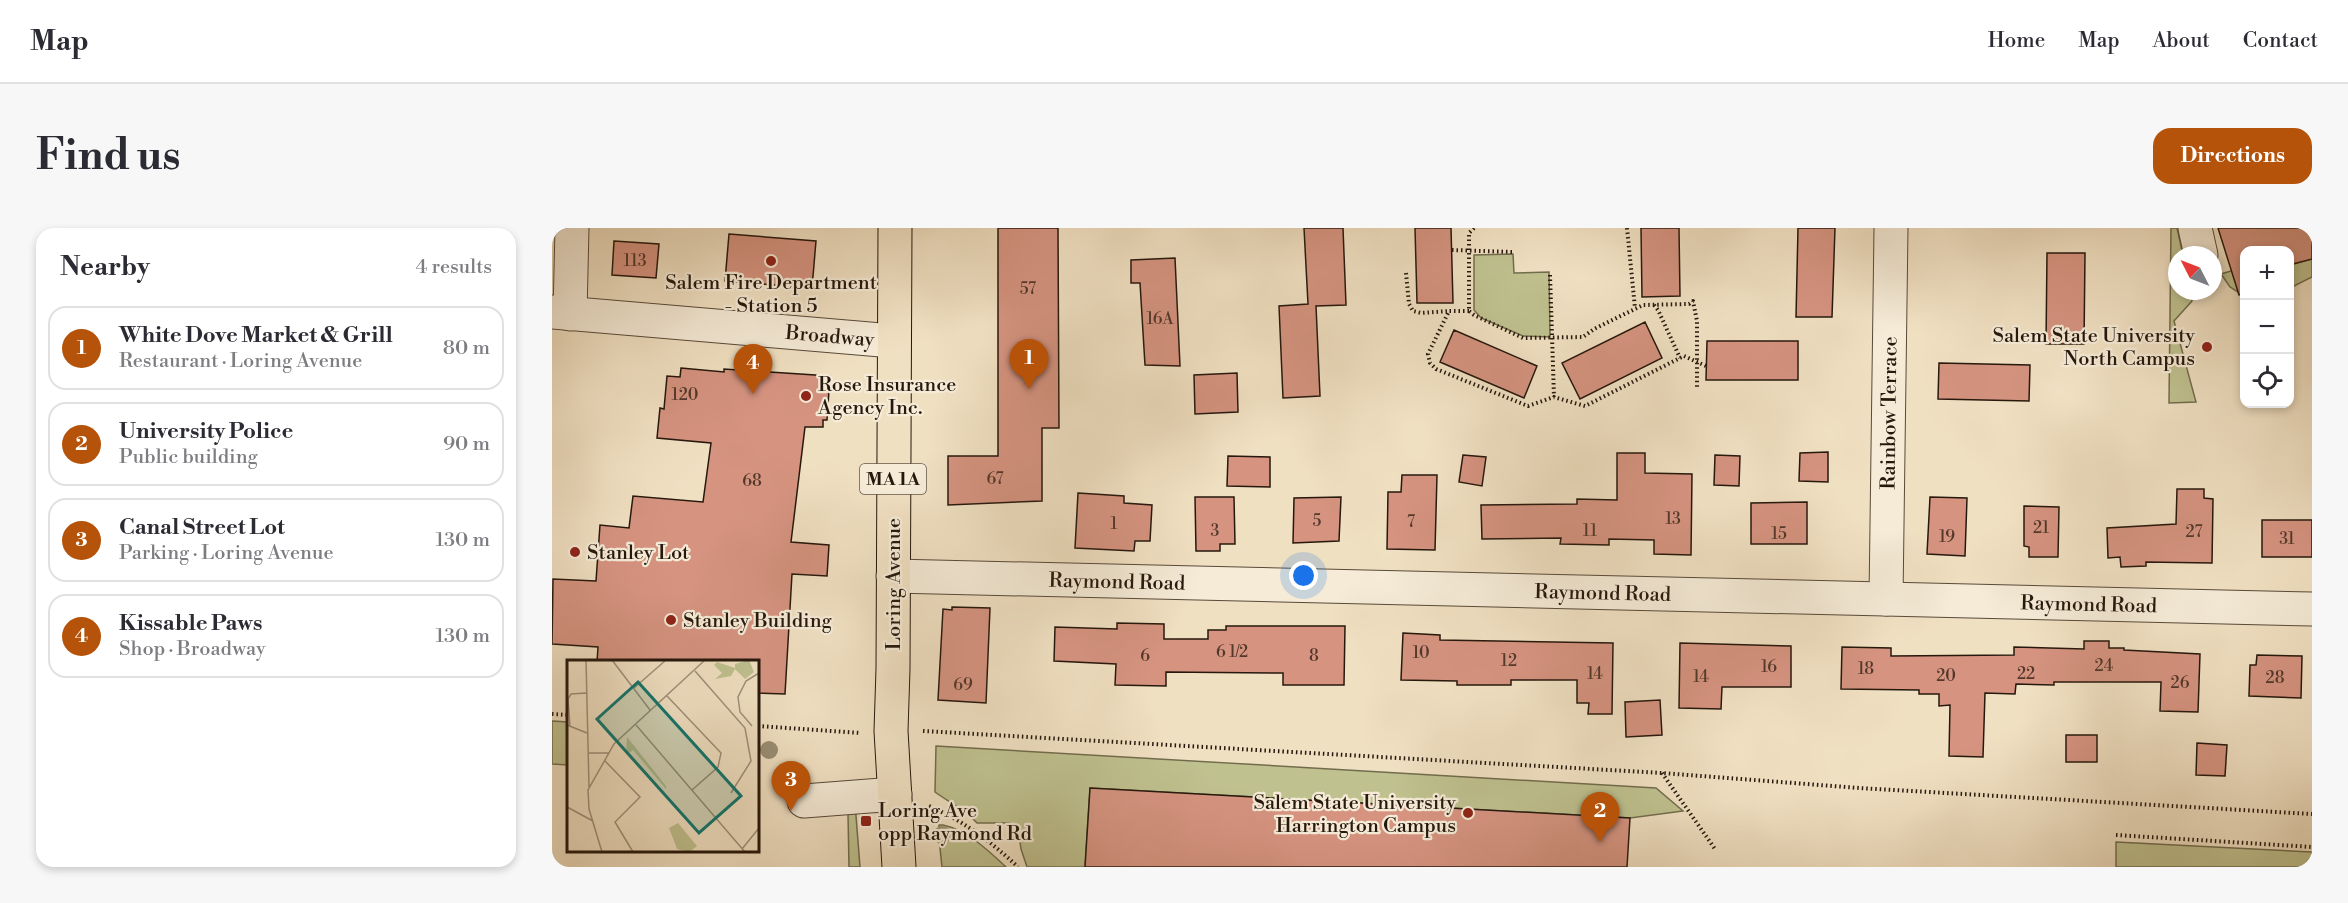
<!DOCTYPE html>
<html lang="en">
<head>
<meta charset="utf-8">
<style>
  :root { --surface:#fff; --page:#f7f7f7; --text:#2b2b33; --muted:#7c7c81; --line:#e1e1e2; --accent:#b45309 }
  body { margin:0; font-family:"Libre Bodoni",serif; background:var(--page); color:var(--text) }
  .controls { position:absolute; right:18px; top:18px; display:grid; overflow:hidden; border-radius:12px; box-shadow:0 3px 9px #0003 }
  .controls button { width:54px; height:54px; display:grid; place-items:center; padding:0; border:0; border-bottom:2px solid var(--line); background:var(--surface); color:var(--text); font:30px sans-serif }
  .compass { position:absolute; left:1616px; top:18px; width:54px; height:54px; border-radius:50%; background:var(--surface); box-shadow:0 3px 9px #0003; rotate:312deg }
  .you { position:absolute; left:752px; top:348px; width:21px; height:21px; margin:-15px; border:4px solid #fff; border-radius:50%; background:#1a73e8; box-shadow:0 0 0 9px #1a73e833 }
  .badge { display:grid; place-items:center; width:39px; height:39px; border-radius:50%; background:var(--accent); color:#fff; font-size:20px; font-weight:700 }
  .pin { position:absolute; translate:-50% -50px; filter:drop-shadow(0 2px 3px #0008) }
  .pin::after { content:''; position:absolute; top:32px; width:21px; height:18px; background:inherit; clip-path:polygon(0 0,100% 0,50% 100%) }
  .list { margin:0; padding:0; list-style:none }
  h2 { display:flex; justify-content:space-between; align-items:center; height:78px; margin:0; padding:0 24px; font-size:26px }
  h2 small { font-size:20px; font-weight:400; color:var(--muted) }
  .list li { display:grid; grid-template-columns:39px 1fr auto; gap:18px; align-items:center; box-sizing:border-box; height:84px; margin:0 12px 12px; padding:0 12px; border:2px solid var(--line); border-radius:18px }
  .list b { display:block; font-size:22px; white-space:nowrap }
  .list p { margin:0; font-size:20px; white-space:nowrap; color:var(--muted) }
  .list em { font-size:20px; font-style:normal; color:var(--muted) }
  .icon { flex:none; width:33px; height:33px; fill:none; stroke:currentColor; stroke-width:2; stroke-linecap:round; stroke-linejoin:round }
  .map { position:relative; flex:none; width:1760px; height:639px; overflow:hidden; border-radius:18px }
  header { display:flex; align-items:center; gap:36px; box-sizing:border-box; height:84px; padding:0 30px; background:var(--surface); border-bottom:2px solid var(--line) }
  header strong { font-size:28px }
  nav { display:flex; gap:33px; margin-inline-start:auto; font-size:21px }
  .intro { display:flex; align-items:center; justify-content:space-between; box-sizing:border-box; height:144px; padding:0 36px }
  h1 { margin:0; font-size:42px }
  .button { padding:15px 27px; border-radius:18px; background:var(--accent); color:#fff; font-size:21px; font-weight:700 }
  main { display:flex; gap:36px; padding:0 36px }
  aside { flex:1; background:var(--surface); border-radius:18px; box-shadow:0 3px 9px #0003 }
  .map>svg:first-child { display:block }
  .green { fill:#bfc18f; stroke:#726c4e; stroke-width:1.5 }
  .building { fill:#d59380; stroke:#26180d; stroke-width:1.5 }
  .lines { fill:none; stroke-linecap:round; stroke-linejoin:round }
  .minor-casing { stroke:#584a3a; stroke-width:35 }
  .highway-casing { stroke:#26180d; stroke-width:35 }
  .path { stroke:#26180d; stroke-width:4; stroke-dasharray:1.5 3; stroke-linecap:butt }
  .minor { stroke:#f5ebd7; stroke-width:33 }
  .highway { stroke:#f0e0c2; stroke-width:33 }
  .tree { fill:#9a8e74 }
  .poi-dot { fill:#8f2418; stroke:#f5ebd7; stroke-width:2 }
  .labels { text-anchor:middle; stroke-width:4.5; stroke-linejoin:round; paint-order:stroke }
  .number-label { font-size:16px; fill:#52372a }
  .shield { fill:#f5ebd7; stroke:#64574a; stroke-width:1.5 }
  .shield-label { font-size:18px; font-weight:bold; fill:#26180d }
  .poi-label { font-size:20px; fill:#26180d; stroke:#f5ebd7; text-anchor:start }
  .street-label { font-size:20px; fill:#26180d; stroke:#f5ebd7 }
  .inset-road { fill:none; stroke:#9f907a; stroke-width:1.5 }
  .view { fill:#0f766e; fill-opacity:0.15; stroke:#0f766e; stroke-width:3 }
  .inset-edge { fill:none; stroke:#26180d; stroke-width:3 }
</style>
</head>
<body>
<header>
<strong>Map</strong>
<nav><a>Home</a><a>Map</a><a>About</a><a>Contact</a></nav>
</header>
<div class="intro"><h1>Find us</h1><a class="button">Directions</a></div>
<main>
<aside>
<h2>Nearby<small>4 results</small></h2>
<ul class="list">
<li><span class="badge">1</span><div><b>White Dove Market &amp; Grill</b><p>Restaurant · Loring Avenue</p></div><em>80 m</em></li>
<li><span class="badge">2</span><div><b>University Police</b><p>Public building</p></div><em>90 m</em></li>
<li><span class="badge">3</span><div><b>Canal Street Lot</b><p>Parking · Loring Avenue</p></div><em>130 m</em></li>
<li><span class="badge">4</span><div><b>Kissable Paws</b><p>Shop · Broadway</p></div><em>130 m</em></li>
</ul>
</aside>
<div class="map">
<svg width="1760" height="639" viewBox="0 0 1760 639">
  <rect width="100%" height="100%" fill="#f0e0c2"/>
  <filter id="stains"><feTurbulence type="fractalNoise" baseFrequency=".00333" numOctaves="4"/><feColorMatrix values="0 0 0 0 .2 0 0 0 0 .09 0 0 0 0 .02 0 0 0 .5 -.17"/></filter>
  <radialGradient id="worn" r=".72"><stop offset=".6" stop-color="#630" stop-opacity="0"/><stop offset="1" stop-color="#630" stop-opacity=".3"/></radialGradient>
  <!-- green -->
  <path class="green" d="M 1619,0 L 1625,0 L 1631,27 L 1625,27 L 1625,63 L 1638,63 L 1640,73 L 1622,93 L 1644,174 L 1617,175 Z
    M 961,26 L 962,45 L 997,44 L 998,109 L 971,108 L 929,90 L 922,82 L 922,27 Z
    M 1760,31 L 1760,49 L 1738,60 L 1738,37 Z
    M 1689,40 L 1692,52 L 1692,68 L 1678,59 L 1669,46 Z
    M 0,493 L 16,494 L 16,537 L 0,536 Z
    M 384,518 L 1104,560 L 1131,583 L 1078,590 L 538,560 L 533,639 L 475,639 L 469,621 L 466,600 L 457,595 L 425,595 C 414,582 398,575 383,564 Z
    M 303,575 L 308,639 L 297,639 L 296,586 Z
    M 391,597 C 415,602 437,623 454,639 L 390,639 L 387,611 L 387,597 Z
    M 1564,614 L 1760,624 L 1760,639 L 1564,639 Z"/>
  <!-- building -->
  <path class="building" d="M 446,0 L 506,0 L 507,200 L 490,200 L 490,273 L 396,277 L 396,228 L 446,228 Z
    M 752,0 L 791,0 L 794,77 L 764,78 L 768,168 L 731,170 L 727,78 L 756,76 Z
    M 863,0 L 899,0 L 901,75 L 865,75 Z
    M 1089,0 L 1127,0 L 1128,68 L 1090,69 Z
    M 1246,0 L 1283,0 L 1280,89 L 1244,89 Z
    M 1666,0 L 1760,0 L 1760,31 L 1737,37 L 1737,22 L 1692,22 L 1692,66 L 1687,67 Z
    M 177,6 L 264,13 L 260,60 L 173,53 Z
    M 62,13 L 107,16 L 104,50 L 60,47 Z
    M 1495,25 L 1533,25 L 1532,116 L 1494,116 Z
    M 623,30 L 628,138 L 593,137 L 588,55 L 579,55 L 579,32 Z
    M 1093,94 L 1110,130 L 1028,171 L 1010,135 Z
    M 902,102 L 985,138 L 972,170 L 888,134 Z
    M 1155,113 L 1246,113 L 1246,152 L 1154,152 Z
    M 1387,135 L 1478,137 L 1477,173 L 1386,171 Z
    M 129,140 L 172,144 L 172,141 L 278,148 L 275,192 L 271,192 L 271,199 L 253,199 L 239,314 L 277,317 L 275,348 L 240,346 L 233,466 L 206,465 L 206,434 L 45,434 L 46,419 L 0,416 L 1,351 L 44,353 L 48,297 L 77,300 L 81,268 L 151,274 L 159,215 L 105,210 L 108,180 L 112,181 L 115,148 L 128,149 Z
    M 685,145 L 686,184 L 643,186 L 642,147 Z
    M 1276,224 L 1276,254 L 1247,253 L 1248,225 Z
    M 1065,225 L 1093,225 L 1093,245 L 1140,246 L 1139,327 L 1102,326 L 1102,312 L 1057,311 L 1057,317 L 1008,316 L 1009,310 L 930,311 L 929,277 L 1025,276 L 1025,271 L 1065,272 Z
    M 911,227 L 934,229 L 930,258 L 907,254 Z
    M 1163,227 L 1188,228 L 1187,258 L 1162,257 Z
    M 676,228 L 718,229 L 718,259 L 675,258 Z
    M 850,247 L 885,247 L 883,322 L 835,321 L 836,264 L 849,264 Z
    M 1625,261 L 1652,261 L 1652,270 L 1661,271 L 1660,335 L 1594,334 L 1594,338 L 1569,339 L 1568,329 L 1556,330 L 1555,300 L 1624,296 Z
    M 526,265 L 572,268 L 572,275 L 600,277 L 598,313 L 583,313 L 582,323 L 523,320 Z
    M 643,269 L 682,269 L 683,316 L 668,316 L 668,323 L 644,323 Z
    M 789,269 L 787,313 L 741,315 L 742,270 Z
    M 1378,269 L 1415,270 L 1413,328 L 1375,326 Z
    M 1255,274 L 1255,316 L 1199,316 L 1199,275 Z
    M 1472,278 L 1507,279 L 1506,329 L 1477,329 L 1477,319 L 1472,318 Z
    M 1710,292 L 1760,292 L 1760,329 L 1710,329 Z
    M 400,379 L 438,380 L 434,475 L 386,472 L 391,381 L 400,382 Z
    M 565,395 L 612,396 L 612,411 L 656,411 L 656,402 L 674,402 L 674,398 L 793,398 L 792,457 L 731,457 L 731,445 L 614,444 L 614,458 L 563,457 L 564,436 L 502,433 L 503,399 L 565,401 Z
    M 851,405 L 888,407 L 888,412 L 1061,415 L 1060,486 L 1036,486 L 1037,475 L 1025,475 L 1025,452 L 959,452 L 959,457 L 905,457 L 905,453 L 849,452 Z
    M 1532,413 L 1557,413 L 1557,420 L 1572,420 L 1572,422 L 1648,426 L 1646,484 L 1608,483 L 1609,454 L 1502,454 L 1502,457 L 1464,456 L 1463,466 L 1433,465 L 1431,529 L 1397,528 L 1398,477 L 1387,478 L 1387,466 L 1367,466 L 1367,462 L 1289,461 L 1290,419 L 1339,420 L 1339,428 L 1462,427 L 1462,419 L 1532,421 Z
    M 1128,415 L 1239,418 L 1239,459 L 1170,459 L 1169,481 L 1127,480 Z
    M 1705,427 L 1750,428 L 1749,470 L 1697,468 L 1698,437 L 1704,437 Z
    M 1108,472 L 1110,507 L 1074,509 L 1073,474 Z
    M 1514,507 L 1545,507 L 1545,534 L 1514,534 Z
    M 1645,515 L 1675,517 L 1673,548 L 1644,547 Z
    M 538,560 L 1078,590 L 1075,639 L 533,639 Z"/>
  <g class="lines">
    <defs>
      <g id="minor">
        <path d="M 1643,0 L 1649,27"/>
        <path id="s1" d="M 0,84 L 341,113"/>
        <path d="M 18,86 L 20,0"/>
        <path id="s2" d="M 341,348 L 1760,381"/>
        <path id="s3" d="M 1334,371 L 1339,0"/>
        <path d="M 252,573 L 343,566"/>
      </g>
      <path id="highway" d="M 343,0 L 341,441 L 339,503 L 347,639"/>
    </defs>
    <!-- minor casing -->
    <use href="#minor" class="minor-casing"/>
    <!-- highway casing -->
    <use href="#highway" class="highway-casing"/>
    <!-- path -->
    <path class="path" d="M 922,0 L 917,5 L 917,83 L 922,87 L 971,110 L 1031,109 L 1042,101 L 1091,77 L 1137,76 L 1141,73 L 1145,93 L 1145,160
      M 1075,0 L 1083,80
      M 900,22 L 961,24
      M 854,45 L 857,76 L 861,83 L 869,85 L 897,83
      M 998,47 L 1002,169
      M 1102,77 L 1106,82 L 1128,130
      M 917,83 L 897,83 L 876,126 L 878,135 L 884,141 L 976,178 L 1002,169 L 1033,178 L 1132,128 L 1154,138
      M 0,486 L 16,487
      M 206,498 L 309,505
      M 371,503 L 1110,545 L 1307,560 L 1760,586
      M 1110,545 L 1163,621
      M 377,578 C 413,594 437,612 466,639
      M 1564,607 L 1760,619"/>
    <!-- minor -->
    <use href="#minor" class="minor"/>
    <!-- highway -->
    <use href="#highway" class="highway"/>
  </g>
  <!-- trees -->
  <g class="tree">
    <circle cx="217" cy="522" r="9"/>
    <circle cx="390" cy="607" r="9"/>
  </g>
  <!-- markers -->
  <g class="poi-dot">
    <circle cx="219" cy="33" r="6"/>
    <circle cx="1655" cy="119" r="6"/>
    <circle cx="254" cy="168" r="6"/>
    <circle cx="23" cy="324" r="6"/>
    <circle cx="119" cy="392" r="6"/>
    <circle cx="916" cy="585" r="6"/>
    <rect x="308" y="587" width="12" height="12" rx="3"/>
  </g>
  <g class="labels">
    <!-- number labels -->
    <g class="number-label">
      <text x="83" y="38">113</text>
      <text x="476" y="66">57</text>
      <text x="608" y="96">16A</text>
      <text x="133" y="172">120</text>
      <text x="443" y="256">67</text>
      <text x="200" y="258">68</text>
      <text x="1121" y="296">13</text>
      <text x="765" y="298">5</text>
      <text x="859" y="299">7</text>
      <text x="562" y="301">1</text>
      <text x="1489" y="305">21</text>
      <text x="663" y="308">3</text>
      <text x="1038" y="308">11</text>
      <text x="1642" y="309">27</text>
      <text x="1227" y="311">15</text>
      <text x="1395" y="314">19</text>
      <text x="1735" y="316">31</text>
      <text x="680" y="429">6 1/2</text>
      <text x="869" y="430">10</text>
      <text x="593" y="433">6</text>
      <text x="762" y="433">8</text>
      <text x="957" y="438">12</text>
      <text x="1552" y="443">24</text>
      <text x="1217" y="444">16</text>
      <text x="1314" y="446">18</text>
      <text x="1043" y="451">14</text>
      <text x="1474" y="451">22</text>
      <text x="1394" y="453">20</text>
      <text x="1149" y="454">14</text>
      <text x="1723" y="455">28</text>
      <text x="1628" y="460">26</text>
      <text x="411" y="462">69</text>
    </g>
    <!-- shield labels -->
    <rect class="shield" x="308" y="236" width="66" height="30" rx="4.5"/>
    <g class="shield-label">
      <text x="341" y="257">MA 1A</text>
    </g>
    <!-- poi labels -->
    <g class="poi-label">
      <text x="219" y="61" text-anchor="middle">Salem Fire Department<tspan x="219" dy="23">- Station 5</tspan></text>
      <text x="1643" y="114" text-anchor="end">Salem State University<tspan x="1643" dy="23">North Campus</tspan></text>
      <text x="266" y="163">Rose Insurance<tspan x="266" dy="23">Agency Inc.</tspan></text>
      <text x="35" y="331">Stanley Lot</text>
      <text x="131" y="399">Stanley Building</text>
      <text x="904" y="581" text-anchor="end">Salem State University<tspan x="904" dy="23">Harrington Campus</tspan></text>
      <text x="326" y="589">Loring Ave<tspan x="326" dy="23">opp Raymond Rd</tspan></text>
    </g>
    <!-- street labels -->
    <g class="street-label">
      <text dy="7" stroke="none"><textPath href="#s1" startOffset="279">Broadway</textPath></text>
      <text dy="7" stroke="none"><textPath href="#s3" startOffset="186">Rainbow Terrace</textPath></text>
      <text dy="7" stroke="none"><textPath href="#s2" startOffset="224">Raymond Road</textPath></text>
      <text transform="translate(341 356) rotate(-90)" y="7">Loring Avenue</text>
      <text dy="7" stroke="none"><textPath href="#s2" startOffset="710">Raymond Road</textPath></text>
      <text dy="7" stroke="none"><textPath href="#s2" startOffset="1196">Raymond Road</textPath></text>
    </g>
  </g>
  <!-- overview -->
  <g transform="translate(15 432)">
    <rect width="192" height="192" fill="#f0e0c2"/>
    <path d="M 182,0 L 187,12 L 178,19 L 168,9 L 164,16 L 148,19 L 155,13 L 147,5 L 150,2 L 168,8 L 168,4 ZM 60,77 L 99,126 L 99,129 L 66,90 L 59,95 ZM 111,163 L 130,186 L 122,192 L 110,189 L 102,168 Z" fill="#bfc18f"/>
    <path class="inset-road" d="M 19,0 L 22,127M 45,0 L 83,50M 128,11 L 178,68 L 184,101 L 164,133M 67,28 L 99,0M 100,36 L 154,93 L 151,107 L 125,130M 0,65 L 20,73M 69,65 L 178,192M 185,66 L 173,52 L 171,37 L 179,21 L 192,13M 3,67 L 1,39 L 4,34 L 19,33M 22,93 L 42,93M 38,101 L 73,137 L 48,162 L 66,192M 0,147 L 26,161M 175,189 L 192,168M 35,192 L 22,149 L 21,130 L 47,84 L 138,0"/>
    <path class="view" d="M 71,22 L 174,136 L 132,173 L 30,59 Z"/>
    <rect width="192" height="192" class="inset-edge"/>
  </g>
  <rect width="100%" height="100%" filter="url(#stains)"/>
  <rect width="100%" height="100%" fill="url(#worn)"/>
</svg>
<div class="controls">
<button>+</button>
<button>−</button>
<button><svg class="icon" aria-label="locate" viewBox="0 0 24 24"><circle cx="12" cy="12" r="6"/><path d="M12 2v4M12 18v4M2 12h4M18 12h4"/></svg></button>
</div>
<svg class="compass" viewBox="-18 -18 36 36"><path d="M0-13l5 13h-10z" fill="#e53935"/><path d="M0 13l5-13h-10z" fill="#7c7c81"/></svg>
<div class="you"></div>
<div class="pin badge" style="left:477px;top:161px">1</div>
<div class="pin badge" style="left:1048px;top:614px">2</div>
<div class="pin badge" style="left:239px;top:583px">3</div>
<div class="pin badge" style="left:201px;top:166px">4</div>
</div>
</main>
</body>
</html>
